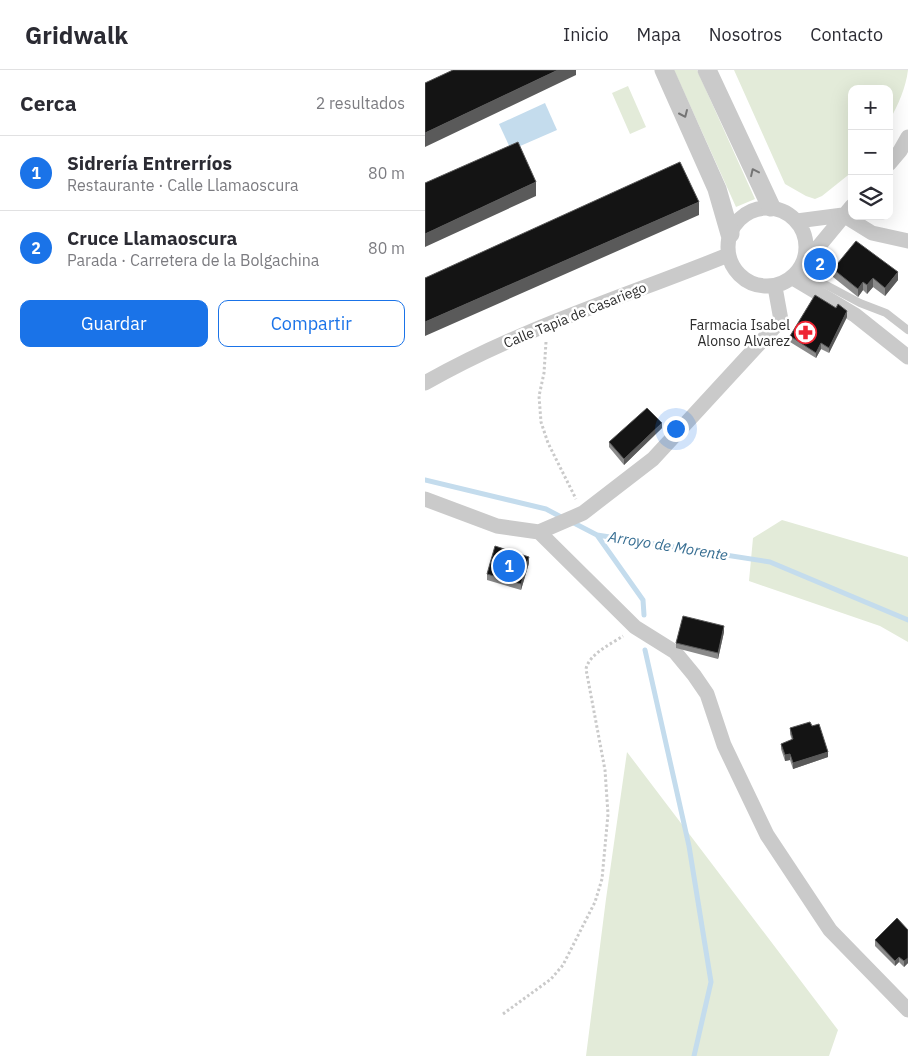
<!DOCTYPE html>
<html lang="es">
<head>
<meta charset="utf-8">
<style>
  :root { --surface:#fff; --page:#f7f7f7; --text:#2b2b33; --muted:#7c7c81; --line:#e1e1e2; --accent:#1a73e8 }
  body { margin:0; font-family:"IBM Plex Sans",sans-serif; background:var(--page); color:var(--text) }
  .controls { position:absolute; right:15px; top:15px; display:grid; overflow:hidden; border-radius:10px; box-shadow:0 5px 20px #0002 }
  .controls button { width:45px; height:45px; display:grid; place-items:center; padding:0; border:0; border-bottom:1px solid var(--line); background:var(--surface); color:var(--text); font:25px sans-serif }
  .you { position:absolute; left:250px; top:358px; width:18px; height:18px; margin:-12px; border:4px solid #fff; border-radius:50%; background:#1a73e8; box-shadow:0 0 0 8px #1a73e833 }
  .badge { display:grid; place-items:center; width:32px; height:32px; border-radius:50%; background:var(--accent); color:#fff; font-size:16px; font-weight:700 }
  .pin { position:absolute; translate:-50% -50%; border:2px solid #fff; box-shadow:0 1px 5px #0006 }
  .list { margin:0; padding:0; list-style:none }
  h2 { display:flex; justify-content:space-between; align-items:center; height:65px; margin:0; padding:0 20px; font-size:21px }
  h2 small { font-size:16px; font-weight:400; color:var(--muted) }
  .list li { display:grid; grid-template-columns:32px 1fr auto; gap:15px; align-items:center; box-sizing:border-box; height:75px; padding:0 20px; border-top:1px solid var(--line) }
  .list b { display:block; font-size:19px; white-space:nowrap }
  .list p { margin:0; font-size:16px; white-space:nowrap; color:var(--muted) }
  .list em { font-size:16px; font-style:normal; color:var(--muted) }
  .actions { display:flex; gap:10px; padding:15px 20px }
  .actions a { flex:1; padding:11px 0; border:1px solid var(--accent); border-radius:10px; text-align:center; font-size:18px; color:var(--accent) }
  .actions .main { background:var(--accent); color:#fff }
  .icon { flex:none; width:28px; height:28px; fill:none; stroke:currentColor; stroke-width:2; stroke-linecap:round; stroke-linejoin:round }
  .map { position:relative; flex:none; width:483px; height:986px; overflow:hidden }
  header { display:flex; align-items:center; gap:30px; box-sizing:border-box; height:70px; padding:0 25px; background:var(--surface); border-bottom:1px solid var(--line) }
  header strong { font-size:24px }
  nav { display:flex; gap:28px; margin-inline-start:auto; font-size:18px }
  main { display:flex }
  aside { flex:1; background:var(--surface) }
  .map>svg:first-child { display:block }
  .green { fill:#e3ebd9 }
  .water { fill:#c4dced }
  .lines { fill:none; stroke-linecap:round; stroke-linejoin:round }
  .stream { stroke:#c4dced; stroke-width:5 }
  .path { stroke:#cacaca; stroke-width:3; stroke-dasharray:2.5 2.5; stroke-linecap:butt }
  .service { stroke:#cacaca; stroke-width:8 }
  .minor { stroke:#cacaca; stroke-width:15 }
  .tertiary { stroke:#cacaca; stroke-width:19 }
  .wall { fill:#8a8a8a }
  .shaded-wall { fill:#5a5a5a }
  .building { fill:#141414; stroke:#5a5a5a }
  .oneway { stroke:#747474 }
  .labels { text-anchor:middle; stroke-width:5; stroke-linejoin:round; paint-order:stroke }
  .street-label { font-size:14px; fill:#2d2d2d; stroke:#fff }
  .poi-label { font-size:14px; fill:#2d2d2d; stroke:#fff; text-anchor:end }
  .water-label { font-size:15px; font-style:italic; fill:#376e92; stroke:#fff }
</style>
</head>
<body>
<header>
<strong>Gridwalk</strong>
<nav><a>Inicio</a><a>Mapa</a><a>Nosotros</a><a>Contacto</a></nav>
</header>
<main>
<aside>
<h2>Cerca<small>2 resultados</small></h2>
<ul class="list">
<li><span class="badge">1</span><div><b>Sidrería Entrerríos</b><p>Restaurante · Calle Llamaoscura</p></div><em>80 m</em></li>
<li><span class="badge">2</span><div><b>Cruce Llamaoscura</b><p>Parada · Carretera de la Bolgachina</p></div><em>80 m</em></li>
</ul>
<div class="actions"><a class="main">Guardar</a><a>Compartir</a></div>
</aside>
<div class="map">
<svg width="483" height="986" viewBox="0 0 483 986">
  <rect width="100%" height="100%" fill="#fff"/>
  <!-- green -->
  <path class="green" d="M 249,0 L 272,0 L 330,129 L 311,137 Z
    M 309,0 L 483,0 C 481,17 473,36 464,51 L 464,19 L 427,19 L 427,102 L 397,126 L 390,129 L 381,126 L 360,114 Z
    M 203,16 L 221,57 L 205,64 L 187,23 Z
    M 357,450 L 483,487 L 483,572 L 455,556 L 324,511 L 328,468 Z
    M 202,682 L 413,960 L 404,986 L 161,986 L 181,829 Z"/>
  <!-- water -->
  <path class="water" d="M 120,33 L 132,60 L 86,80 L 74,54 Z"/>
  <g class="lines">
    <!-- stream -->
    <path class="stream" d="M 0,410 L 121,439 L 138,448
      M 145,451 L 172,465 L 345,492 L 483,550
      M 172,465 L 218,530 L 219,545
      M 220,580 L 264,776 L 286,912 L 269,986"/>
    <!-- path -->
    <path class="path" d="M 121,272 L 119,303 L 114,326 L 116,352 L 123,373 L 151,429
      M 78,944 L 126,909 L 138,895 L 170,832 L 177,809 L 183,744 L 180,700 L 161,599 C 164,584 186,574 198,566"/>
    <!-- service -->
    <path class="service" d="M 375,201 L 435,233 L 461,243 L 483,260"/>
    <!-- minor -->
    <path class="minor" d="M 464,94 L 475,81 L 483,67
      M303 177a39 39 0 1 1 78 0a39 39 0 1 1-78 0Z
      M 418,145 L 447,163 L 483,171
      M 372,151 L 418,145
      M 380,193 L 427,136
      M 368,208 L 430,245 L 483,287
      M 0,313 C 96,258 202,226 303,185
      M 0,429 L 72,456 L 114,462 L 158,443 L 228,389 L 356,250 L 350,217
      M 114,462 L 210,557 L 250,582 L 269,605 L 282,624 L 299,675 L 342,765 L 405,860 L 483,940"/>
    <!-- tertiary -->
    <path class="tertiary" d="M 239,0 L 292,119 L 305,164
      M 282,0 L 346,137"/>
  </g>
  <!-- wall -->
  <path class="wall" d="M 408,199 L 473,210 L 460,226 L 448,217 L 442,224 L 438,220 L 433,227 L 408,207 Z
    M 422,247 L 404,283 L 396,279 L 391,288 L 365,272 L 365,266 Z
    M 237,358 L 199,395 L 184,377 L 184,372 Z
    M 104,493 L 96,520 L 62,510 L 62,504 Z
    M 299,562 L 293,589 L 251,578 L 251,573 Z
    M 387,656 L 403,687 L 368,699 L 365,690 L 360,691 L 356,679 L 356,674 L 367,670 L 365,664 L 365,658 Z
    M 483,860 L 483,893 L 479,897 L 474,892 L 470,896 L 450,876 L 450,870 Z"/>
  <!-- shaded-wall -->
  <path class="shaded-wall" d="M 133,0 L 151,0 L 151,5 L 0,77 L 0,63 Z
    M 111,112 L 111,126 L 0,177 L 0,164 Z
    M 274,132 L 274,145 L 0,266 L 0,252 Z
    M 473,202 L 473,210 L 460,226 L 460,218 Z
    M 448,208 L 448,217 L 442,224 L 442,215 Z
    M 438,212 L 438,220 L 433,227 L 433,219 Z
    M 422,241 L 422,247 L 404,283 L 404,278 Z
    M 396,273 L 396,279 L 391,288 L 391,283 Z
    M 237,353 L 237,358 L 199,395 L 199,389 Z
    M 104,487 L 104,493 L 96,520 L 96,514 Z
    M 299,556 L 299,562 L 293,589 L 293,583 Z
    M 403,682 L 403,687 L 368,699 L 368,693 Z
    M 365,684 L 365,690 L 360,691 L 360,685 Z
    M 474,887 L 474,892 L 470,896 L 470,891 Z
    M 483,887 L 483,893 L 479,897 L 479,891 Z"/>
  <!-- building -->
  <path class="building" d="M 28,0 L 133,0 L 0,63 L 0,13 Z
    M 93,72 L 111,112 L 0,164 L 0,113 Z
    M 255,92 L 274,132 L 0,252 L 0,208 Z
    M 431,171 L 473,202 L 460,218 L 448,208 L 442,215 L 438,212 L 433,219 L 408,199 Z
    M 390,225 L 411,238 L 413,234 L 422,241 L 404,278 L 396,273 L 391,283 L 365,266 Z
    M 222,338 L 237,353 L 199,389 L 184,372 Z
    M 70,476 L 104,487 L 96,514 L 62,504 Z
    M 258,546 L 299,556 L 293,583 L 251,573 Z
    M 385,652 L 387,656 L 394,654 L 403,682 L 368,693 L 365,684 L 360,685 L 356,674 L 368,669 L 365,658 Z
    M 472,848 L 483,860 L 483,888 L 479,891 L 474,887 L 470,891 L 450,870 Z"/>
  <!-- one-way arrows -->
  <defs><path id="oneway-chevron" d="M-2-3.5L2.5 0L-2 3.5" fill="none" stroke-width="1.6" stroke-linecap="round" stroke-linejoin="round" transform="scale(1.25)"/></defs>
  <g class="oneway">
    <use href="#oneway-chevron" transform="translate(259 44) rotate(66)"/>
    <use href="#oneway-chevron" transform="translate(329 102) rotate(-115)"/>
  </g>
  <!-- icons -->
  <defs>
    <symbol id="pharmacy-ring" viewBox="-11 -11 22 22"><circle r="9.5" fill="#fff" stroke="#ee2432" stroke-width="1.5"/><path d="M-2-6h4v4h4v4h-4v4h-4v-4h-4v-4h4Z" fill="#ee2432"/></symbol>
  </defs>
  <g fill-rule="evenodd">
    <use href="#pharmacy-ring" x="368" y="250" width="25" height="25"/>
  </g>
  <g class="labels">
    <!-- street labels -->
    <g class="street-label">
      <text transform="translate(150 245) rotate(-22)" y="5">Calle Tapia de Casariego</text>
    </g>
    <!-- poi labels -->
    <g class="poi-label">
      <text x="365" y="260">Farmacia Isabel<tspan x="365" dy="16">Alonso Alvarez</tspan></text>
    </g>
    <!-- water labels -->
    <g class="water-label">
      <text transform="translate(243 476) rotate(9)" y="5">Arroyo de Morente</text>
    </g>
  </g>
</svg>
<div class="controls">
<button>+</button>
<button>−</button>
<button><svg class="icon" aria-label="layers" viewBox="0 0 24 24"><path d="M12 4l9 5-9 5-9-5zM3 14l9 5 9-5"/></svg></button>
</div>
<div class="you"></div>
<div class="pin badge" style="left:84px;top:496px">1</div>
<div class="pin badge" style="left:395px;top:194px">2</div>
</div>
</main>
</body>
</html>
